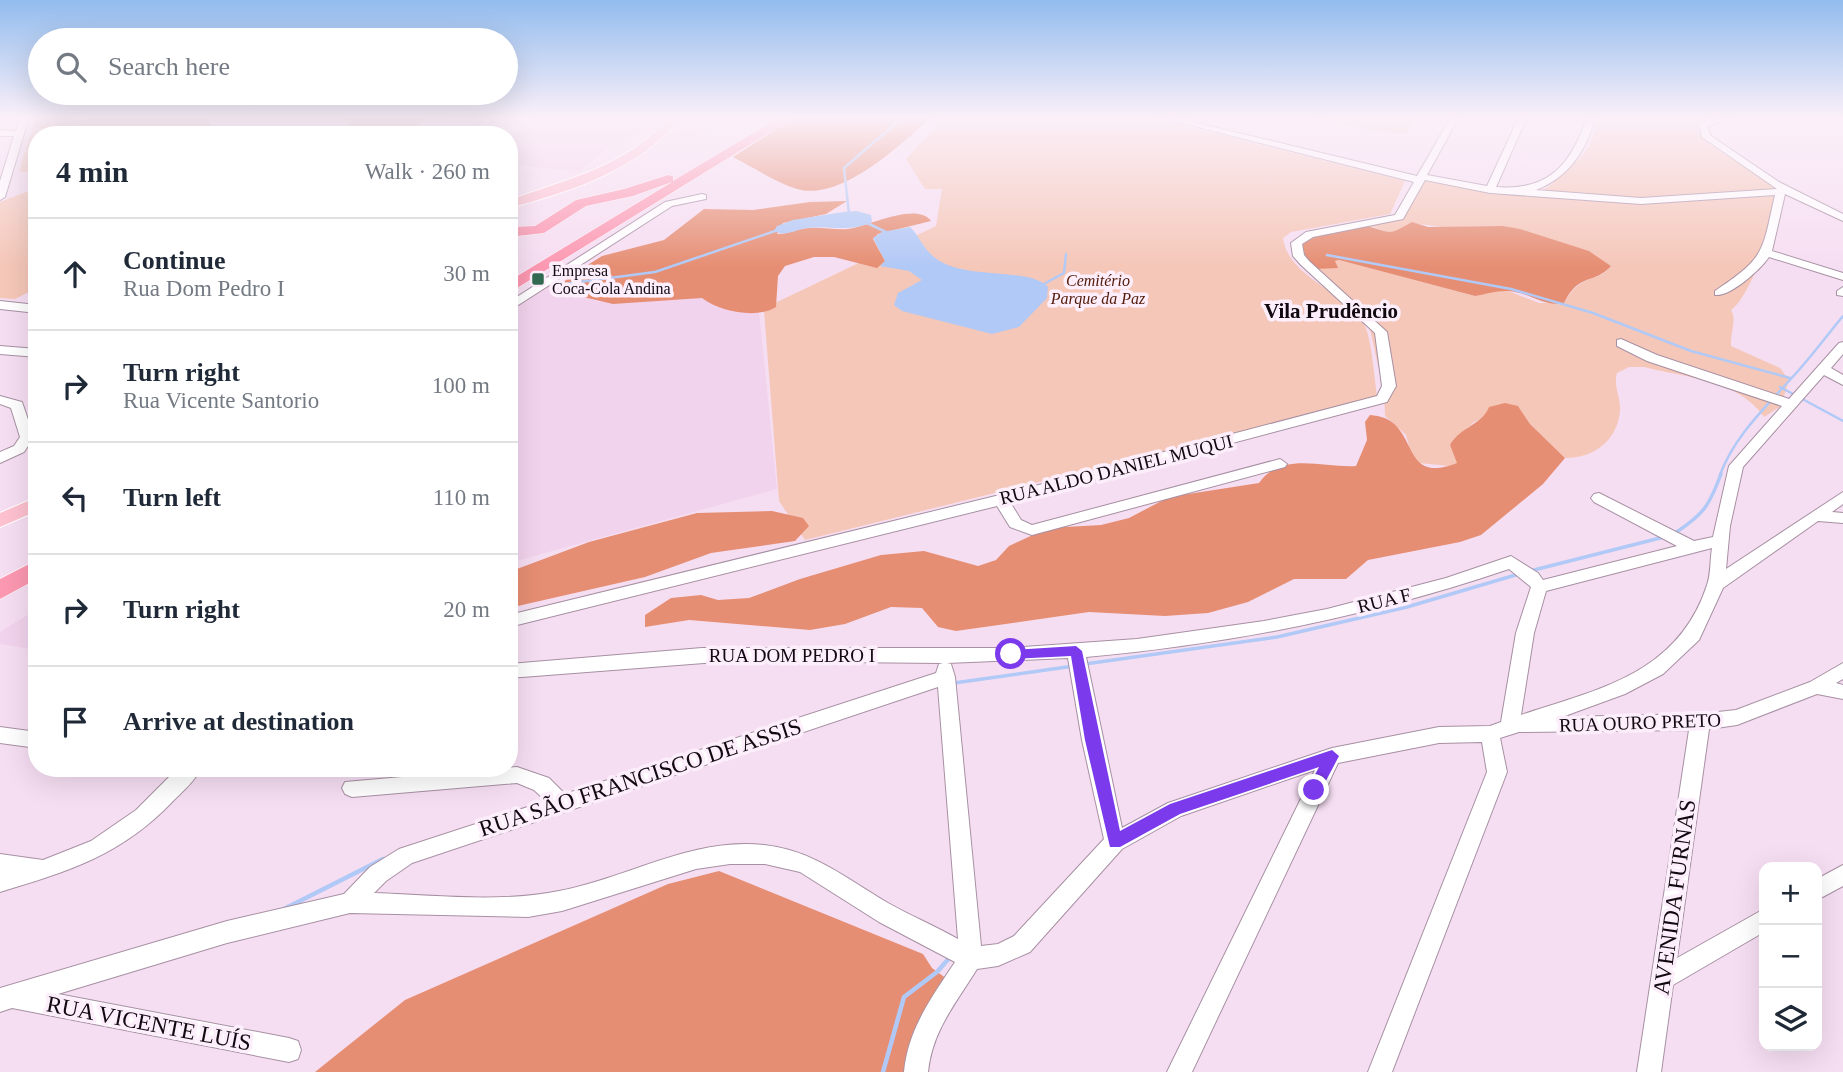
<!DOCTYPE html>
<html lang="en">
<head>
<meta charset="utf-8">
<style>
  :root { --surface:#fff; --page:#f6f6f7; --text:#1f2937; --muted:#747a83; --line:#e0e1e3 }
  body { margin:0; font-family:"Times New Roman",serif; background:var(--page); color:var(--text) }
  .controls { position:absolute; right:21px; bottom:21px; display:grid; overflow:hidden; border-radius:14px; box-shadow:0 7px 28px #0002 }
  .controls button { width:63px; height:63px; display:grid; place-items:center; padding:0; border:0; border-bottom:2px solid var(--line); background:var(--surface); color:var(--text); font:35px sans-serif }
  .stop { position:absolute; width:21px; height:21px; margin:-16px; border:5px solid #7c3aed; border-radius:50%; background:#fff }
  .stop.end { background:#7c3aed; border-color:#fff; box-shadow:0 2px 7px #0008 }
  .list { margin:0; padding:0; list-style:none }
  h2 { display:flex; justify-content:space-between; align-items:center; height:91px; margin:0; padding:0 28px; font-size:30px }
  h2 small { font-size:23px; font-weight:400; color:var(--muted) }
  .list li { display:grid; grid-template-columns:46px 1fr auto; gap:21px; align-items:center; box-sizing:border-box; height:112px; padding:0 28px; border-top:2px solid var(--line) }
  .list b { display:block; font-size:26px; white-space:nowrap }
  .list p { margin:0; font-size:23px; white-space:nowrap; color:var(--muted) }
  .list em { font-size:23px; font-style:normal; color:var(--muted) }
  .icon { flex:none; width:38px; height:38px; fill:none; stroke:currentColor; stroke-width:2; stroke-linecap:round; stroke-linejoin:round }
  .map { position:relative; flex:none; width:1843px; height:1072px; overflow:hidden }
  .search { position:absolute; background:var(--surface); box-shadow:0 7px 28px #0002; left:28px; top:28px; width:490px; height:77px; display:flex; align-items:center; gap:18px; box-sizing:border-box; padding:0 24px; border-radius:38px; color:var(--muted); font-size:26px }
  .panel { position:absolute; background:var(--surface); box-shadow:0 7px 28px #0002; left:28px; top:126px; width:490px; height:651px; border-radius:28px }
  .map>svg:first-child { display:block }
  .built { fill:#f2d3ed }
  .green { fill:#f5c7b8 }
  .forest { fill:#e68e73 }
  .water { fill:#b1c9f6 }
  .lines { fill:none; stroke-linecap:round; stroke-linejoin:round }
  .stream-far2 { stroke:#b1c9f6; stroke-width:2.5 }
  .stream-far1 { stroke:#b1c9f6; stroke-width:3.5 }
  .stream { stroke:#b1c9f6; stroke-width:4.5 }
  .minor-casing { stroke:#a790a3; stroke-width:2 }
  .major-casing { stroke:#fff; stroke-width:2 }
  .highway-casing { stroke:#fff; stroke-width:1 }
  .minor { fill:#fff; fill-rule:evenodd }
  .major { fill:#fdc1d0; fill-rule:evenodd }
  .highway { fill:#fc98b1; fill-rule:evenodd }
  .route { fill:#7c3aed }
  .poi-dot { fill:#336b52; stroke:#fdeefb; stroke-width:2.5 }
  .labels { text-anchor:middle; stroke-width:7; stroke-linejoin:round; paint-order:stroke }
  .far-poi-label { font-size:16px; fill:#110910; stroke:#fdeefb; text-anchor:start }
  .far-park-label { font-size:16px; font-style:italic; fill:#511a08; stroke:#fdeefb }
  .street-label { font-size:19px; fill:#110910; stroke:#fdeefb }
  .far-district-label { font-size:21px; font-weight:bold; fill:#110910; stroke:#fdeefb }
  .near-street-label { font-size:23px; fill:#110910; stroke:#fdeefb }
</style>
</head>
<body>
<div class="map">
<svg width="1843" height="1072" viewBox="0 0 1843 1072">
  <rect width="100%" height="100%" fill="#f6def2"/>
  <!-- built -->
  <path class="built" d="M 536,117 L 666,117 L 657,128 L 614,143 L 579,172 L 509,164 L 509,139 Z
    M 691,117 L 732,117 L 691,139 L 666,137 L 685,125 Z
    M 548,284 L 599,302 L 714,290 L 759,311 L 777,489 L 509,563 L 509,309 Z
    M 37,609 L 37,650 L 0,644 L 0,632 Z"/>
  <!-- green -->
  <path class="green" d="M 944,117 L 1150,117 L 1405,181 L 1390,214 L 1291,232 L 1283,238 C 1288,278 1347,292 1364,324 C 1372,339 1374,377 1377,395 L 1366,401 L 805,540 L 779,501 L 764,311 L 776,307 L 775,303 L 936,226 L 942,189 L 925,189 L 906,159 Z
    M 1314,117 L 1418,117 L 1406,133 L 1401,134 L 1361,129 Z
    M 1598,117 L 1712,117 L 1696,129 L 1716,149 L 1774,186 C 1781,210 1752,296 1731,310 C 1737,320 1730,334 1731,346 L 1780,368 L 1789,380 L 1781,406 L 1764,417 C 1738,379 1686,378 1644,367 L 1629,367 L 1617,373 C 1613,387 1621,397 1620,411 C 1617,441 1594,458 1565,458 L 1530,424 L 1518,406 L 1474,422 L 1450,445 L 1458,463 L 1449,466 L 1419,463 L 1412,457 L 1406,435 L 1385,416 L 1384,392 L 1369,325 L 1315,269 L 1339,260 L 1475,296 L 1491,290 L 1508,291 L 1539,303 L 1564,303 C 1582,271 1596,285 1611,266 L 1589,251 L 1503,226 L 1443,227 L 1419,224 L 1391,233 L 1367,225 C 1411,215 1405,216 1426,178 C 1451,181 1525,197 1546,188 C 1553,185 1556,178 1561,174 C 1586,155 1592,148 1598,117 Z
    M 33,126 L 52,131 L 90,131 L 71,135 L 37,135 L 37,171 L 19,172 Z
    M 37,188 L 37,288 L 15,299 L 0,298 L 0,202 Z"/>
  <!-- forest -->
  <path class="forest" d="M 36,117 L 205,117 L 217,135 L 71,135 L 90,131 L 52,131 L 33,126 Z
    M 344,117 L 429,117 L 404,135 L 358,135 Z
    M 795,117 L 932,117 C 901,144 841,202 797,189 C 775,182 753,167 733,157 Z
    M 847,201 L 826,214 L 783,223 L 777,234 C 788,234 798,229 809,228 C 822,227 835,230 848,229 C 867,227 917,201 931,221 L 878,234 L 873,239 L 885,261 L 877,268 L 834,257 L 814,257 L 785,266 L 778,276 L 776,307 C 758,319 720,312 702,298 L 613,304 L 566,293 L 558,288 L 570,276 L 602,256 L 664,240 L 704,209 L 753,210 L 810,202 Z
    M 1412,222 L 1428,227 L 1503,226 L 1520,229 L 1589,251 L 1611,266 C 1594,285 1579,272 1564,303 C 1546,306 1537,298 1520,293 C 1503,288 1491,293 1475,296 L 1339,260 L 1335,261 L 1338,268 L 1315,269 L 1299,248 L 1301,238 C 1312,236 1360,224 1367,226 C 1395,234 1388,235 1412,222 Z
    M 1505,403 L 1518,406 L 1530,424 L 1565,458 L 1543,484 L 1481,535 L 1460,542 L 1368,560 L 1346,579 L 1294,579 L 1248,602 L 1208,613 L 1165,616 L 1089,612 L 956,631 L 938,627 L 922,608 L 891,607 L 845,624 L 810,630 L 689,620 L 645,627 L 645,615 L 671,598 L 701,595 L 718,600 L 749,598 L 800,579 L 881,555 L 924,551 L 978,566 L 996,560 L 1009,546 L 1048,528 L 1101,525 L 1129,518 L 1169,497 L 1259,483 C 1281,451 1323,468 1356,466 L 1367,440 L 1365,422 L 1370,415 C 1423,418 1396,487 1457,463 L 1450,445 C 1460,427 1482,425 1489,407 Z
    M 772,511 L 803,518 L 809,526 L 795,541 L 711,553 L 645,577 L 509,608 L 509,572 L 589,542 L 697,513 Z
    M 719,871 L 923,954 L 932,968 L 947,979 L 908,1046 L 904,1072 L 315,1072 L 405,1000 L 668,884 Z"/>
  <!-- water -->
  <path class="water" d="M 843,212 L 857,211 L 871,215 L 872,222 C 850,233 829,225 806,228 C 795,230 785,237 774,231 L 777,226 L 793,220 Z
    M 910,227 C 920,236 922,249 938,260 C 968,280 1030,267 1048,287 L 1047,298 L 1019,327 L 992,334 L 902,311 L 894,305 L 898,293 L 922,280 L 909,271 L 880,266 L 885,261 L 873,238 L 882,232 Z"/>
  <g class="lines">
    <!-- stream-far2 -->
    <path class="stream-far2" d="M 1315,117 L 1321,118
      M 849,214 L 844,168 L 895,124 L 898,117
      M 867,223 L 888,233
      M 1327,255 L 1511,289 L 1593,313 L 1691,351 L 1790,378
      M 564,284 L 655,272 L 778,230
      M 1042,285 L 1064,273 L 1066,254
      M 1780,387 L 1843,421
      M 1720,475 C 1735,434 1770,403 1798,371 C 1814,353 1828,334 1843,316"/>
    <!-- stream-far1 -->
    <path class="stream-far1" d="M 1675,533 C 1704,514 1709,506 1721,474
      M 1530,571 L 1664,537
      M 1085,664 L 1277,637 L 1407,607 L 1519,574
      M 954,683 L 1074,666"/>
    <!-- stream -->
    <path class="stream" d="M 284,909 L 383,859
      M 883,1072 L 904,997 L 937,972 L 951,956"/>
    <defs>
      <path id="minor" d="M 21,117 L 29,117 L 5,197 L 0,200 L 0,181 L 14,136 L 0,136 L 0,130 L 16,131 Z
        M 486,117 L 495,117 L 481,135 L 472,135 Z
        M 1158,117 L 1172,117 L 1417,176 L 1451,117 L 1459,117 L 1427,175 L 1487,186 L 1519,117 L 1527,117 L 1496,187 C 1549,191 1571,165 1587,117 L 1595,117 C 1587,150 1569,177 1536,190 L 1641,198 L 1777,189 L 1702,137 L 1699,124 L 1711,117 L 1730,117 L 1707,127 L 1711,136 L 1779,182 L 1843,214 L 1843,221 L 1785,194 L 1772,251 L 1843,273 L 1843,280 L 1769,257 C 1760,270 1730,297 1715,295 L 1715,291 C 1766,257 1762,252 1775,195 L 1641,204 L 1490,193 L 1425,180 L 1403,219 L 1313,237 L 1302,244 L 1304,255 L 1309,261 L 1387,332 L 1396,386 L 1387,402 L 1010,502 L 1021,520 L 1032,525 L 1280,459 L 1287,464 L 1285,467 L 1032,535 L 1010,527 L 997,506 L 509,627 L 509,615 L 1012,492 L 1377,396 L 1382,386 L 1375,333 L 1301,265 L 1293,256 L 1291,243 L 1306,232 L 1395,215 L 1414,182 Z
        M 702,194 L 706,195 L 706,199 L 672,206 L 509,311 L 509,302 L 665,202 Z
        M 1843,287 L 1843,296 L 1837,295 L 1837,291 Z
        M 0,301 L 37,305 L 37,313 L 0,309 Z
        M 1621,339 L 1657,355 L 1789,399 L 1839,343 L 1843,342 L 1843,354 L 1831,368 L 1843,375 L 1843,385 L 1824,375 L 1743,467 L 1730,526 L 1726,569 L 1843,492 L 1843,504 L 1832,512 L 1843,513 L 1843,523 L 1818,521 L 1723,588 L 1699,640 L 1663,674 L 1625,694 L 1562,717 L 1700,714 L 1736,710 L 1810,682 L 1843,663 L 1843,679 L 1836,683 L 1843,685 L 1843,699 L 1817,694 L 1737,725 L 1709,729 L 1677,958 L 1764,909 L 1764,932 L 1673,985 L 1661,1072 L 1637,1072 L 1689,730 L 1519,732 L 1500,738 L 1507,772 L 1392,1072 L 1368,1072 L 1487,772 L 1482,742 L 1439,743 L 1338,763 L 1192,1072 L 1167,1072 L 1315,770 L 1181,816 L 1122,849 L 1030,952 L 998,966 L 977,969 C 956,1003 932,1031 928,1072 L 904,1072 C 908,1029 932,997 955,962 L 879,922 L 800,872 L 765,864 L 730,864 L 696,869 L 562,911 L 528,917 L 350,913 L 227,943 L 58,994 L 289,1038 L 298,1041 L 301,1050 L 298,1059 L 289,1062 L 12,1008 L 0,1012 L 0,988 L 227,921 L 344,894 L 370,867 L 399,849 L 546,801 L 534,790 L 517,783 L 352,797 L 345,794 L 342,788 L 345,782 L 517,767 L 549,778 L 565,794 L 936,673 L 939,664 L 943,663 L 730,661 L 509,678 L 509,664 L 702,648 L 1010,648 L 1137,639 L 1264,621 L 1327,609 L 1446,578 L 1511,556 L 1538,573 L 1543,580 L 1677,546 L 1594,502 L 1591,498 L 1594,494 L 1599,493 L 1694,541 L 1713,537 L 1729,466 L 1782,406 L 1647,361 L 1617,346 L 1617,340 ZM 1712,548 C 1710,560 1711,574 1707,585 C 1678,674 1599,689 1521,715 L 1534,633 L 1546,591 ZM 1509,569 L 1531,587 L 1516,633 L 1501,722 L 1490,726 L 1439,727 L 1332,748 L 1168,803 L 1122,828 L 1086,657 C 1231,644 1371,616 1509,569 ZM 1068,658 L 1082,740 L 1104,839 L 1014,936 L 998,944 L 981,946 L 955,677 L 951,664 L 947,663 ZM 938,687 L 958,939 C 935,926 911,916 888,903 C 847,879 813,850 764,845 C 692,837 628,878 559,891 C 499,903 435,895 374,893 L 386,881 L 412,863 Z
        M 0,346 L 37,349 L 37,357 L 0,354 Z
        M 0,396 L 22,402 L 34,437 L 24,452 L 0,463 L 0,452 L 14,446 L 20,437 L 11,408 L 0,404 Z
        M 0,727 L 37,732 L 37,748 L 0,743 Z
        M 178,768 L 201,768 C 195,781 183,791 173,801 C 122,855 69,871 0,892 L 0,854 L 43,860 L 91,841 L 136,810 Z
        M 1843,865 L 1843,886 L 1817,900 L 1817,879 Z"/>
      <path id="major" d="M 669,117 L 680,117 C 642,169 569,192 509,208 L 509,200 C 566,180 630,165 669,117 Z
        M 37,497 L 37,511 L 0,527 L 0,513 Z"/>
      <path id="highway" d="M 780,117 L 795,117 L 509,293 L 509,281 L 672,182 L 633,196 L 586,206 L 544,233 L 509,237 L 509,227 L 535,226 L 576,200 L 624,189 L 668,175 L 673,176 L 673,181 Z
        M 37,560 L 37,579 L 0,599 L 0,579 Z"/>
    </defs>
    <!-- minor casing -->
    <use href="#minor" class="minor-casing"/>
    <!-- major casing -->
    <use href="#major" class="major-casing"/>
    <!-- highway casing -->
    <use href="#highway" class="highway-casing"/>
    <!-- minor -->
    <use href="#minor" class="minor"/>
    <!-- major -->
    <use href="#major" class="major"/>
    <!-- highway -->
    <use href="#highway" class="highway"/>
  </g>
  <!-- sky -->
  <linearGradient id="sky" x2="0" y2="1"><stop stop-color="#92bcee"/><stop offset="0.44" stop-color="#fbf0f9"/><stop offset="1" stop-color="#fbf0f9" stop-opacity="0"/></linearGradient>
  <rect width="1843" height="267" fill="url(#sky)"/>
  <!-- route -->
  <path class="route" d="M 1076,646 L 1082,651 L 1120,831 L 1170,804 L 1332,750 L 1339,756 L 1319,794 L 1309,794 L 1307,790 L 1319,767 L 1180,814 L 1120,847 L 1110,847 L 1085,740 L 1071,656 L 1011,659 L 1005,654 L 1011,650 Z"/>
  <!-- markers -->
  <rect class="poi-dot" x="531" y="272" width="14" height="14" rx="3.5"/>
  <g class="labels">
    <!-- far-poi labels -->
    <g class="far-poi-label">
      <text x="552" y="276">Empresa<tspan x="552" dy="18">Coca-Cola Andina</tspan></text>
    </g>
    <!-- far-park labels -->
    <g class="far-park-label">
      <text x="1098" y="286">Cemitério<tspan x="1098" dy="18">Parque da Paz</tspan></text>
    </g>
    <!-- street labels -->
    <g class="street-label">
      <text transform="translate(1116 469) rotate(-14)" y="7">RUA ALDO DANIEL MUQUI</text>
      <text transform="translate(1384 600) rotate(-14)" y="7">RUA F</text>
      <text x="792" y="662">RUA DOM PEDRO I</text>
      <text transform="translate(1640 722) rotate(-2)" y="7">RUA OURO PRETO</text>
    </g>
    <!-- far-district labels -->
    <g class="far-district-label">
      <text x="1331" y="318">Vila Prudêncio</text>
    </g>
    <!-- near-street labels -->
    <g class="near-street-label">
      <text transform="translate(640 777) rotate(-18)" y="8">RUA SÃO FRANCISCO DE ASSIS</text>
      <text transform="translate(1674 897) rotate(-82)" y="8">AVENIDA FURNAS</text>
      <text transform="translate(149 1023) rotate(11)" y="8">RUA VICENTE LUÍS</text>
    </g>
  </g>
</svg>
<div class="controls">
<button>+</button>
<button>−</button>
<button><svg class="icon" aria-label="layers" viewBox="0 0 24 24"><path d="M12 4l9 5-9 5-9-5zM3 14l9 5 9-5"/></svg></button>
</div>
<div class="stop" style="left:1011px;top:654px"></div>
<div class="stop end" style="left:1314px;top:790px"></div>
<div class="search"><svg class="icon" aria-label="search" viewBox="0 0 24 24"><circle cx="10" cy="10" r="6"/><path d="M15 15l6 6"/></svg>Search here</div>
<section class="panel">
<h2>4 min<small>Walk · 260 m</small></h2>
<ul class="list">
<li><svg class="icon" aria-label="ahead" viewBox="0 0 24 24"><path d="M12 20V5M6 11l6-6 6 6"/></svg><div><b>Continue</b><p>Rua Dom Pedro I</p></div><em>30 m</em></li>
<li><svg class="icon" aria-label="right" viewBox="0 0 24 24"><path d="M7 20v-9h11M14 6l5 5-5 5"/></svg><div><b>Turn right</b><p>Rua Vicente Santorio</p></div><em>100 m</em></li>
<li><svg class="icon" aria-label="left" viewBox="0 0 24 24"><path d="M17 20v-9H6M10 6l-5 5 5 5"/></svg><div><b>Turn left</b></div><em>110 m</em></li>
<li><svg class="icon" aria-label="right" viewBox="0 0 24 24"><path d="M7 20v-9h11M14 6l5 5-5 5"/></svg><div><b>Turn right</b></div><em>20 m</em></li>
<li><svg class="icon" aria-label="arrive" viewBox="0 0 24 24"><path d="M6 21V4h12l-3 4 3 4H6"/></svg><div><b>Arrive at destination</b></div></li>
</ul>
</section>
</div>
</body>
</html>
